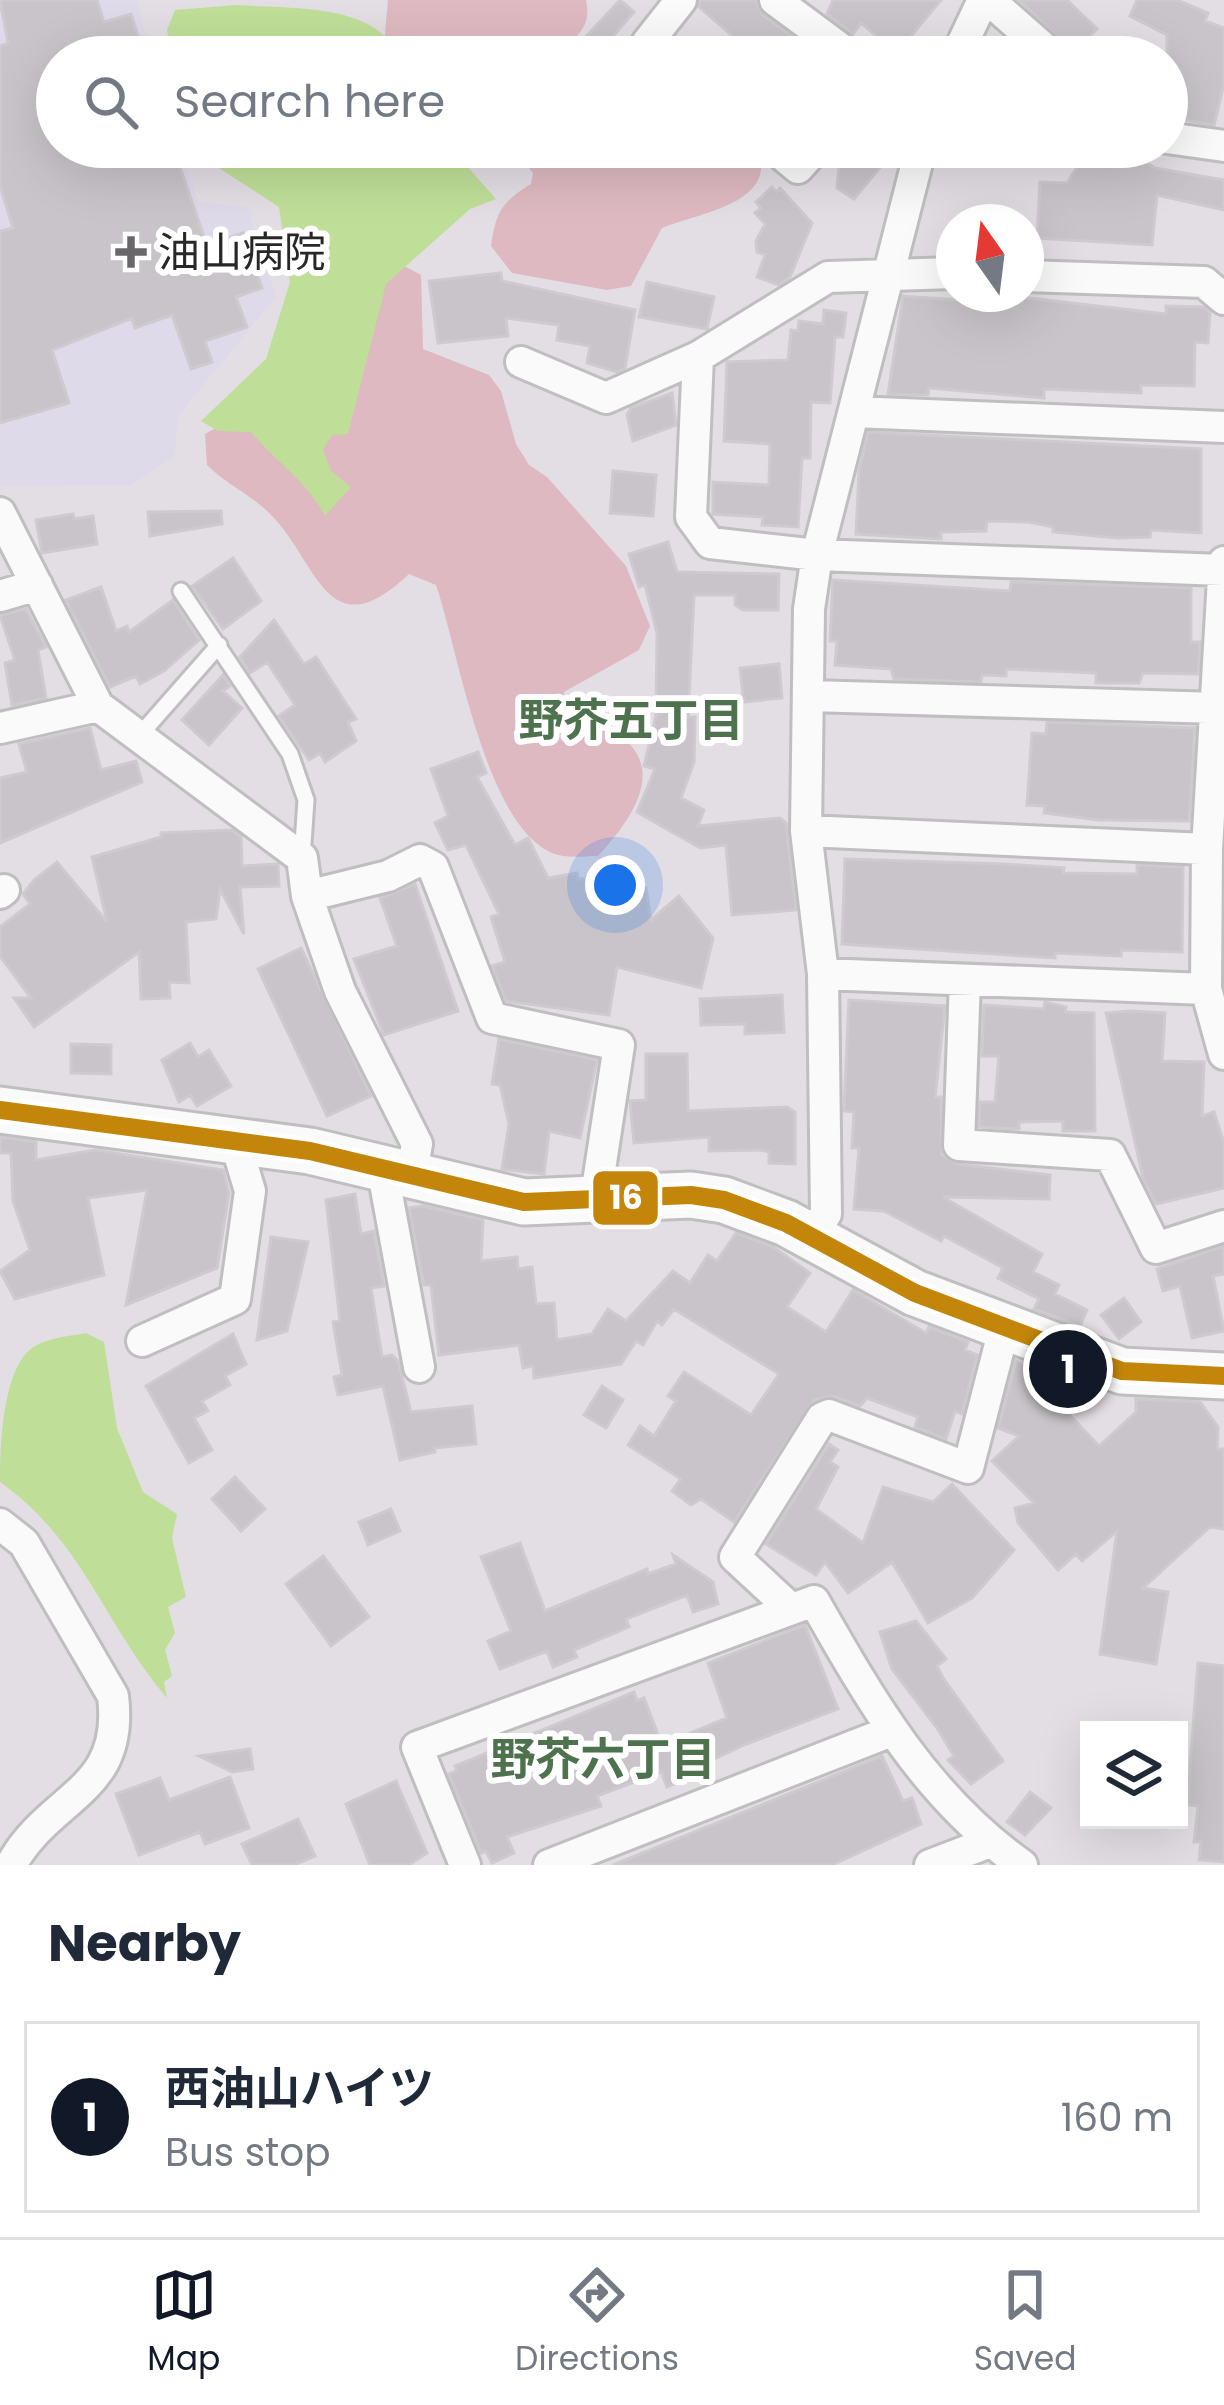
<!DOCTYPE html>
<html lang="en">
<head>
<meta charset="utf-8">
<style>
  :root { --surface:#fff; --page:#f2f2f3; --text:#1f2937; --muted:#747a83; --line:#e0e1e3; --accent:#111827 }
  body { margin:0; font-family:Poppins,"Noto Sans JP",sans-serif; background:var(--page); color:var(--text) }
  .controls { position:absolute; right:36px; bottom:36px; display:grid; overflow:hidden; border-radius:0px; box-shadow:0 12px 48px #0002 }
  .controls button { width:108px; height:108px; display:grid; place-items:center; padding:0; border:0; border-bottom:3px solid var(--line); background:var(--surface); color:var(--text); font:60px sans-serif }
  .compass { position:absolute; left:936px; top:204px; width:108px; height:108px; border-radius:50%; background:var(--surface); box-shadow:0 12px 48px #0002; rotate:346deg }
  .you { position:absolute; left:615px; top:885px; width:42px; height:42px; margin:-30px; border:9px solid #fff; border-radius:50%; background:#1a73e8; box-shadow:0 0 0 18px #1a73e833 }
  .badge { display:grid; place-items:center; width:78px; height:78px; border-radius:50%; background:var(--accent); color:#fff; font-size:39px; font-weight:700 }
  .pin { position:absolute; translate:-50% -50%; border:6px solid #fff; box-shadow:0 3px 12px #0006 }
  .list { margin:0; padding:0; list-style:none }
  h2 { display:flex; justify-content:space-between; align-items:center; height:156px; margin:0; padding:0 48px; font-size:51px }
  h2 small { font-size:39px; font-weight:400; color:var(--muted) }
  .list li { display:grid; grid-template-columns:78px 1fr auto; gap:36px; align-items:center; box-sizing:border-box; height:192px; margin:0 24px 24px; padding:0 24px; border:3px solid var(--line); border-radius:0px }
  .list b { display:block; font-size:45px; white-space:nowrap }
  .list p { margin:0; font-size:39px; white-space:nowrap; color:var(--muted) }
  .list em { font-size:39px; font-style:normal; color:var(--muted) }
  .icon { flex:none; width:66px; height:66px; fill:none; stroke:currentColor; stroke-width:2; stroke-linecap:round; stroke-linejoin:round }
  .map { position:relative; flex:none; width:1224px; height:1865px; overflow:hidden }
  .search { position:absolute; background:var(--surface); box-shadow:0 12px 48px #0002; left:36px; right:36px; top:36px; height:132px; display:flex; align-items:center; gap:30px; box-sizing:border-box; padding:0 42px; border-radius:66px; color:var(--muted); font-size:45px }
  .sheet { height:372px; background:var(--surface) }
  nav { display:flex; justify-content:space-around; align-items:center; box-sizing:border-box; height:168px; border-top:3px solid var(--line); background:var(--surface); font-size:33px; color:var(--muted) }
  nav a { display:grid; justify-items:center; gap:6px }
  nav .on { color:var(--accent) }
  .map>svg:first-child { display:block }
  .medical { fill:#dfdaea }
  .green { fill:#deb9c1 }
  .water { fill:#bfdf98 }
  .building { fill:#c8c4c9; stroke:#cecacf; stroke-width:3 }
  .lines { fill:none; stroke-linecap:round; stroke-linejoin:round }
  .lane-casing { stroke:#bebfbe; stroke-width:21 }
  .street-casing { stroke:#bebfbe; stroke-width:36 }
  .secondary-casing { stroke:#bebfbe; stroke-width:51 }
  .lane { stroke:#fbfafb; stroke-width:15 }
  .street { stroke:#fbfafb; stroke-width:30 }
  .secondary { stroke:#fbfafb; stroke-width:45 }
  .bus-1-casing { stroke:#fff; stroke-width:27 }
  .bus-1 { stroke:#c3860a; stroke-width:18 }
  .poi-dot { fill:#696769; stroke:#fff; stroke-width:4.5 }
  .labels { text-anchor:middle; stroke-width:12; stroke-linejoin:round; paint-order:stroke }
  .poi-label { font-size:42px; fill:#272727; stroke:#fff; text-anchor:start }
  .neighbourhood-label { font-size:45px; font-weight:bold; fill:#4d724d; stroke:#fff }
  .line-badge { stroke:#fff; stroke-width:4.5 }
  .badge-label { font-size:33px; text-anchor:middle; font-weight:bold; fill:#fff }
</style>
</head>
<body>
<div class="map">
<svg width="1224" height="1865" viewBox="0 0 1224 1865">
  <rect width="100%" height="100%" fill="#e3dee4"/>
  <!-- medical -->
  <path class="medical" d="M 0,0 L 136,0 L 153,57 L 57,57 L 57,147 L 181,147 L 198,202 L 247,207 L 276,297 L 178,416 L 175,456 L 132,485 L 0,486 Z"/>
  <!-- green -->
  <path class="green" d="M 388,0 L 586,0 C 590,20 585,28 571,42 L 571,57 L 390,57 L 384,44 Z
    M 454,147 L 758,147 C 779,204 700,212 662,228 L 631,286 L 607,290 L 512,273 L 491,246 C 496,211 502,202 531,184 L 533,173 L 524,162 Z
    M 395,261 L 421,275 L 423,349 L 489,375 L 501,391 L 516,444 L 529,465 L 547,477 L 626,566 L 650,626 L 639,650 L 564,692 L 561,716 C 576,723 593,721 607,728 C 674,762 632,819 598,856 C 583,856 567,859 552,853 C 485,825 458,649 436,585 L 409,574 C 328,651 318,564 273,517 C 254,496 227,485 207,465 L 205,434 L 239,415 L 313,442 Z"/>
  <!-- water -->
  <path class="water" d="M 237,5 C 289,9 376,2 400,57 L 172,57 L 167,30 L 175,10 Z
    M 198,147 L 465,147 L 466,165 L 496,199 L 470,209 L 386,284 L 348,434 L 332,435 L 323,450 L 331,471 L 351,487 L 325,516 C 307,481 276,462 251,432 L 218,431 L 201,421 L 266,359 L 290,282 L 279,207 L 202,157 Z
    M 86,1333 L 104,1342 L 117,1428 L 143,1492 L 177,1514 L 172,1538 L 186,1597 L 168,1607 L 175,1633 L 165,1650 L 172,1676 L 164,1682 L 167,1698 C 103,1623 84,1542 0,1482 C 0,1447 2,1387 23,1357 C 37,1338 65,1337 86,1333 Z"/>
  <!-- building -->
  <path class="building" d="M 0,0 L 97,0 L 104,22 L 131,14 L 145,57 L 57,57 L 57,147 L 173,147 L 207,245 L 243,233 L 262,288 L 236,297 L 247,327 L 205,341 L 212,362 L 191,369 L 172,315 L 135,328 L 132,318 L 52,350 L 69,403 L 0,423 L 0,231 L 13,228 L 0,186 L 0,46 L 8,43 Z
    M 620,0 L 634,12 L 595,57 L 567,57 Z
    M 700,0 L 755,0 L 763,15 L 793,37 L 778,57 L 732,57 L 742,44 L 699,7 Z
    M 833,0 L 941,0 L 911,36 L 936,57 L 902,57 L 861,23 L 853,34 L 827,14 Z
    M 1019,0 L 1067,0 L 1097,29 L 1073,52 Z
    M 1137,0 L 1177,0 L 1208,13 L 1205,21 L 1224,28 L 1224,84 L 1214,125 L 1167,117 L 1167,35 L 1130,16 Z
    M 841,147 L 897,147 L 854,199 L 837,188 Z
    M 1090,147 L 1122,147 L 1155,168 L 1224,180 L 1224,210 L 1157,195 L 1152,245 L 1037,238 L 1040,182 L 1067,183 Z
    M 772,187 L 776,192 L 780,188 L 812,223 L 790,277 L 779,285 L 757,277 L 765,255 L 757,252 L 756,241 L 765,224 L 755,213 L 761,208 L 756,202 Z
    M 501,273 L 502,281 L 635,310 L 625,368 L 617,372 L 587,363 L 590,346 L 557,340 L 559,325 L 506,318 L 508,336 L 438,343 L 429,281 Z
    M 647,282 L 714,297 L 707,329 L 639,317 Z
    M 1002,295 L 1166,314 L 1166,306 L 1204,307 L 1210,312 L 1208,343 L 1195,342 L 1194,386 L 1141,385 L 1141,393 L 1044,389 L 1044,398 L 929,388 L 928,395 L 888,394 L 903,296 L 1002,303 Z
    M 824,310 L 846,313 L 843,337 L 835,337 L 830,403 L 811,402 L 810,458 L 802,458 L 798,527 L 762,525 L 763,517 L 713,514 L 713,482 L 769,485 L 770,444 L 724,441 L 727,362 L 788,360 L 791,330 L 798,331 L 799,321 L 823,324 Z
    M 672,393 L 676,425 L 633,441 L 627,415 L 631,408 Z
    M 868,432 L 1201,449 L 1201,533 L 1151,530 L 1150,537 L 1118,538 L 1053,532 L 1053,527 L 1029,522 L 987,521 L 986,531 L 941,532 L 941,539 L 856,534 L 859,471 Z
    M 613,471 L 656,475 L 653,516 L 610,513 Z
    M 221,511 L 222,524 L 150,536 L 148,512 Z
    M 73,514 L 74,519 L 93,516 L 97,544 L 42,553 L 36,520 Z
    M 668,542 L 677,572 L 779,574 L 778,610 L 743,610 L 735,605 L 735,595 L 694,595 L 688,717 L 695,717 L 694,762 L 681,798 L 704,810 L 698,826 L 780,818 L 786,823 L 796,910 L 732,915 L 726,845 L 700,848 L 637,812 L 655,769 L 644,766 L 656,716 L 657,633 L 645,585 L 639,587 L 629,554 Z
    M 233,558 L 261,601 L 223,629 L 192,586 Z
    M 833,580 L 1010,591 L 1011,582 L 1191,588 L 1191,642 L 1200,642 L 1198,674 L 1143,673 L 1139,683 L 1096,683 L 1096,673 L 1006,669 L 1006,676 L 982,675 L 981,682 L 894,679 L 891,669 L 835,665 L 837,641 L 830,641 Z
    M 101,587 L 116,631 L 127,626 L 129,632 L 173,600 L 199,640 L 164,671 L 140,684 L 136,676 L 110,687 L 66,600 Z
    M 26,609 L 46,647 L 38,650 L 46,698 L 12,705 L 5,663 L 15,660 L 0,615 Z
    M 274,620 L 304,664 L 316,657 L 356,719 L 348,722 L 356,741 L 325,762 L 320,753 L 309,760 L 279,716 L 295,705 L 267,662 L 250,673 L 240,657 Z
    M 779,664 L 782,698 L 744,702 L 740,668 Z
    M 223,675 L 230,686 L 223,691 L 242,708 L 209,745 L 182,720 Z
    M 1047,722 L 1195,728 L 1189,821 L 1099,820 L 1044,813 L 1045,806 L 1027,805 L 1032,733 L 1046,734 Z
    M 90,728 L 101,770 L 136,761 L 142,782 L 0,843 L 0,778 L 27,772 L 19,744 Z
    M 478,752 L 486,773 L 477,777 L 515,845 L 528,838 L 548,878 L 577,873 L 578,879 L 611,879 L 613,890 L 646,888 L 651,920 L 679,896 L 713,938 L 701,988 L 617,967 L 609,1015 L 506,1001 L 492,966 L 505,962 L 491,917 L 499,914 L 466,845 L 448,850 L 435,823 L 448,816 L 431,769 Z
    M 232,830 L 241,837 L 242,866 L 278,864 L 279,886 L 240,887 L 244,934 L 220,889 L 216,919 L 186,922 L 189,983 L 169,982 L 170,998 L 141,999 L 139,952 L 34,1027 L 14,998 L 31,998 L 0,956 L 0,927 L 30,904 L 23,894 L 34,880 L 57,862 L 107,922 L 92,857 L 161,837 L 161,833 Z
    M 845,859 L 1003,864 L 1064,868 L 1063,873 L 1137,874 L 1137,865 L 1183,867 L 1182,952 L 1121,950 L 1121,956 L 1055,953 L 1055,958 L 842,944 Z
    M 415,884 L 458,1011 L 384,1035 L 354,959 L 397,946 L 380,898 Z
    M 301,948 L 371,1096 L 327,1116 L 258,969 Z
    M 782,995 L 784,1032 L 745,1034 L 745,1024 L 701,1025 L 700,999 Z
    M 849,1000 L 945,1006 L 935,1097 L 941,1097 L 942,1155 L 957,1164 L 1050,1175 L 1049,1199 L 943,1197 L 1042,1254 L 1033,1272 L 1059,1285 L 1055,1294 L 1087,1310 L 1080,1326 L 1034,1309 L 1039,1299 L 998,1278 L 1003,1268 L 944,1236 L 941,1241 L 884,1211 L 854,1209 L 859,1148 L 852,1148 L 854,1112 L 844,1111 Z
    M 1045,1002 L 1066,1007 L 1065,1012 L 1094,1013 L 1095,1131 L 1063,1131 L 1063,1121 L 1019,1122 L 1019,1129 L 979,1127 L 980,1102 L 995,1102 L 999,1056 L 982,1056 L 984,1005 L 1044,1009 Z
    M 1130,1011 L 1165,1013 L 1162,1061 L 1204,1062 L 1202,1116 L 1214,1112 L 1224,1143 L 1224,1188 L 1156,1204 L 1143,1178 L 1106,1013 Z
    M 499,1039 L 597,1060 L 580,1138 L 549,1131 L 544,1174 L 502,1169 L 509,1124 L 500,1085 L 492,1084 Z
    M 190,1043 L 198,1057 L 209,1050 L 231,1086 L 197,1106 L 190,1095 L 179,1102 L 162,1060 Z
    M 71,1044 L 111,1045 L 111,1074 L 71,1073 Z
    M 646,1054 L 687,1054 L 688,1111 L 787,1107 L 795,1112 L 795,1164 L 769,1163 L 769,1152 L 761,1150 L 709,1151 L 709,1137 L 634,1143 L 630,1101 L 646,1100 Z
    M 0,1137 L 36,1142 L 36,1160 L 95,1150 L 223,1170 L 229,1193 L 217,1268 L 126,1305 L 147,1190 L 88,1198 L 104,1275 L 15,1299 L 0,1271 L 30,1250 L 13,1201 L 11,1153 L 0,1153 Z
    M 355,1194 L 361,1234 L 374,1231 L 384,1286 L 371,1288 L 382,1357 L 392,1355 L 398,1361 L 411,1412 L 472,1406 L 476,1444 L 434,1448 L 435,1452 L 400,1460 L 383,1386 L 338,1395 L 334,1377 L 342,1375 L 333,1322 L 340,1321 L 326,1200 Z
    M 423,1206 L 483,1220 L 481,1261 L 517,1257 L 518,1269 L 532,1267 L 536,1304 L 554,1303 L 557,1340 L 592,1334 L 608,1309 L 626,1321 L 673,1271 L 690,1283 L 708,1255 L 717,1261 L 736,1233 L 773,1247 L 810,1273 L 787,1307 L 826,1332 L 853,1290 L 926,1333 L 929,1327 L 968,1342 L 965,1350 L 977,1355 L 962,1414 L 955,1411 L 946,1439 L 915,1427 L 918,1417 L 867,1398 L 860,1406 L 834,1396 L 814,1400 L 734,1522 L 701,1499 L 691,1505 L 672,1491 L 681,1479 L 628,1445 L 640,1426 L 654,1436 L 676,1401 L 668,1396 L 684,1372 L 751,1415 L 779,1374 L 674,1309 L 662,1325 L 657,1321 L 643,1345 L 636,1341 L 621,1364 L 534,1378 L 533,1366 L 523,1368 L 519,1345 L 439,1355 L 431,1285 L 424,1285 L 409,1208 Z
    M 271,1237 L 308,1242 L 287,1331 L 257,1340 Z
    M 1224,1246 L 1224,1274 L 1213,1276 L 1224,1331 L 1192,1338 L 1180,1286 L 1163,1291 L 1157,1269 Z
    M 1124,1298 L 1141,1322 L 1119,1339 L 1101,1315 Z
    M 233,1334 L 246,1364 L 225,1376 L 230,1385 L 202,1401 L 208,1411 L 194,1418 L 212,1450 L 189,1463 L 146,1386 Z
    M 1016,1361 L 1056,1375 L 1049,1393 L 1099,1446 L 1136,1412 L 1136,1399 L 1200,1402 L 1218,1427 L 1217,1449 L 1224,1449 L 1224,1529 L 1210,1527 L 1143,1588 L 1168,1592 L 1156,1664 L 1100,1654 L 1117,1531 L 1082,1561 L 1076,1554 L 1058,1570 L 1018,1523 L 1015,1508 L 1034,1503 L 992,1461 L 1019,1436 L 998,1428 Z
    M 602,1386 L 623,1400 L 606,1428 L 584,1415 Z
    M 829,1444 L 838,1450 L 830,1462 L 838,1467 L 816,1509 L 863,1543 L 883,1487 L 933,1502 L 952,1484 L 1014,1550 L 972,1598 L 928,1623 L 892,1562 L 848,1593 L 825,1562 L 816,1575 L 766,1544 Z
    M 235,1477 L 265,1509 L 241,1531 L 212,1499 Z
    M 391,1509 L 400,1531 L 368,1545 L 359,1522 Z
    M 520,1543 L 545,1611 L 647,1569 L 648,1574 L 676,1564 L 673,1555 L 713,1582 L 718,1604 L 693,1612 L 687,1595 L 626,1619 L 629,1627 L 574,1650 L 577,1657 L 553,1667 L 547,1651 L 500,1669 L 488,1641 L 511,1631 L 481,1557 Z
    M 323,1556 L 369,1617 L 331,1646 L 286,1584 Z
    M 916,1621 L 946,1659 L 937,1666 L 943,1678 L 1003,1761 L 971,1784 L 948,1760 L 954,1756 L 937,1728 L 892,1669 L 880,1632 Z
    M 805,1625 L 838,1709 L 744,1745 L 702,1765 L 705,1771 L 667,1787 L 661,1772 L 597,1796 L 601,1806 L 507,1837 L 514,1853 L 492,1863 L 486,1851 L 481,1853 L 449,1774 L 457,1770 L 455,1766 L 634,1692 L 637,1701 L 644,1698 L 662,1745 L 727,1718 L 708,1663 Z
    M 1198,1663 L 1224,1666 L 1224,1862 L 1199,1860 L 1201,1842 L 1194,1842 L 1198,1806 L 1187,1805 Z
    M 250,1749 L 253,1769 L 232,1772 L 199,1756 Z
    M 882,1756 L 903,1801 L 912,1798 L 921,1824 L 832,1865 L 613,1865 Z
    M 230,1777 L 249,1828 L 205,1844 L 200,1832 L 139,1855 L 116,1794 L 160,1778 L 169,1800 Z
    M 396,1781 L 427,1853 L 409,1865 L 370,1865 L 346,1804 Z
    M 1030,1792 L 1051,1808 L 1025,1835 L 1007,1822 Z
    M 298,1819 L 315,1856 L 294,1865 L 252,1865 L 242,1844 Z"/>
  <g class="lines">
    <defs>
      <path id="lane" d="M 181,591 L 290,754 L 306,800 L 302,858
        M 139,736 L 219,645"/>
      <path id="street" d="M 775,0 L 852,57
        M 989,0 L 1054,57
        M 664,57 L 647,43 L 681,0
        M 956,57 L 983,0
        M 1167,138 L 1224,146
        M 773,147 L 798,168 L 817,147
        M 1026,276 L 1204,282 L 1224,299
        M 698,357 L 691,517 L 710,543 L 817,555 L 1223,570
        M 521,362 L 606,398 L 698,357 L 828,277 L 954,273
        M 854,412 L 1224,427
        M 0,513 L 98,706 L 302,858 L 307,896 L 340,991 L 417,1144 L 412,1173
        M 1224,562 L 1207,849 L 1206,989 L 1224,1054
        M 0,596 L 37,585
        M 810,696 L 1218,708
        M 0,728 L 98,706
        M 806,831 L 1207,849
        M 0,893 L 4,890
        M 307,896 L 388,876 L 420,860 L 433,867 L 492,1018 L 619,1045 L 595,1202
        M 823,974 L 1206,989
        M 965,980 L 959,1145 L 1110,1155 L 1156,1248 L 1224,1226
        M 382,1167 L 419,1367
        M 810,1236 L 826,1214 L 823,974 L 806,831 L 809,609 L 817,555 L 921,147
        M 142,1341 L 235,1299 L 250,1191 L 235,1141
        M 0,1524 L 24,1543 L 113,1696 C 125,1793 50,1794 11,1865
        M 790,1608 L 735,1557 L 822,1418 L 829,1415 L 968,1468 L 1005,1325
        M 465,1865 L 417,1747 L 814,1601 C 871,1701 926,1797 1022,1865
        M 549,1865 L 889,1732
        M 930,1865 L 990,1842"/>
      <path id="secondary" d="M 0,1110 L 310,1151 L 524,1202 L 691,1195 L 724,1200 L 786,1223 L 915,1293 L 1122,1371 L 1224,1376"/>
    </defs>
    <!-- lane casing -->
    <use href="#lane" class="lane-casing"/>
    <!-- street casing -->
    <use href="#street" class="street-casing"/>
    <!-- secondary casing -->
    <use href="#secondary" class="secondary-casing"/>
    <!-- lane -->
    <use href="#lane" class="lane"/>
    <!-- street -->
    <use href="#street" class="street"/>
    <!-- secondary -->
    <use href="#secondary" class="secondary"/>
    <defs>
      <path id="bus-1" d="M 0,1110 L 310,1151 L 524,1202 L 691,1195 L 724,1200 L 786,1223 L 915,1293 L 1122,1371 L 1224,1376"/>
    </defs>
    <!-- bus-1 casing -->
    <use href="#bus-1" class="bus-1-casing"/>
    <!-- bus-1 -->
    <use href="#bus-1" class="bus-1"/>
  </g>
  <!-- markers -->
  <path class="poi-dot" d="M125 234h12v12h12v12h-12v12h-12v-12h-12v-12h12z"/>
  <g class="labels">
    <!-- poi labels -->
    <g class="poi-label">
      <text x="158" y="267">油山病院</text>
    </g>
    <!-- neighbourhood labels -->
    <g class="neighbourhood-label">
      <text x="631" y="736">野芥五丁目</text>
      <text x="603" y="1775">野芥六丁目</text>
    </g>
  </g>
  <rect class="line-badge" x="591" y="1169" width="69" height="58" rx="12" fill="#c3860a"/>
  <g class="badge-label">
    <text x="626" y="1209">16</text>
  </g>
</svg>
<div class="controls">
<button><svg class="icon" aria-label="layers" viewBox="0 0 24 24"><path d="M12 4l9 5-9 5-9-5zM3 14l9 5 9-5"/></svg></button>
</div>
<svg class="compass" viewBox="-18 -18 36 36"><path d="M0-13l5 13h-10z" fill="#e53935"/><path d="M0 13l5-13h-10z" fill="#747a83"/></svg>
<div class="you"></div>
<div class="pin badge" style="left:1068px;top:1369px">1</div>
<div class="search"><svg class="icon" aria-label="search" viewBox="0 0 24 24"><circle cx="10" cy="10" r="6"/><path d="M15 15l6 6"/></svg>Search here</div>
</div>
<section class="sheet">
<h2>Nearby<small></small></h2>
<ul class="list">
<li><span class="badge">1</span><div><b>西油山ハイツ</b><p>Bus stop</p></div><em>160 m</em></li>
</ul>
</section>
<nav>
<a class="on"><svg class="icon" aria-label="map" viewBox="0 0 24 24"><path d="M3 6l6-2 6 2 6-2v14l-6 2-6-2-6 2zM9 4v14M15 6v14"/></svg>Map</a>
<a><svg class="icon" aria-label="directions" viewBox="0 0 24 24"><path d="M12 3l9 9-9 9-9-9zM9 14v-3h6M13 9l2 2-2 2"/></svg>Directions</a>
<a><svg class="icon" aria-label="saved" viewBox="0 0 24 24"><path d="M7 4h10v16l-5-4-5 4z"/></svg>Saved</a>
</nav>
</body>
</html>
